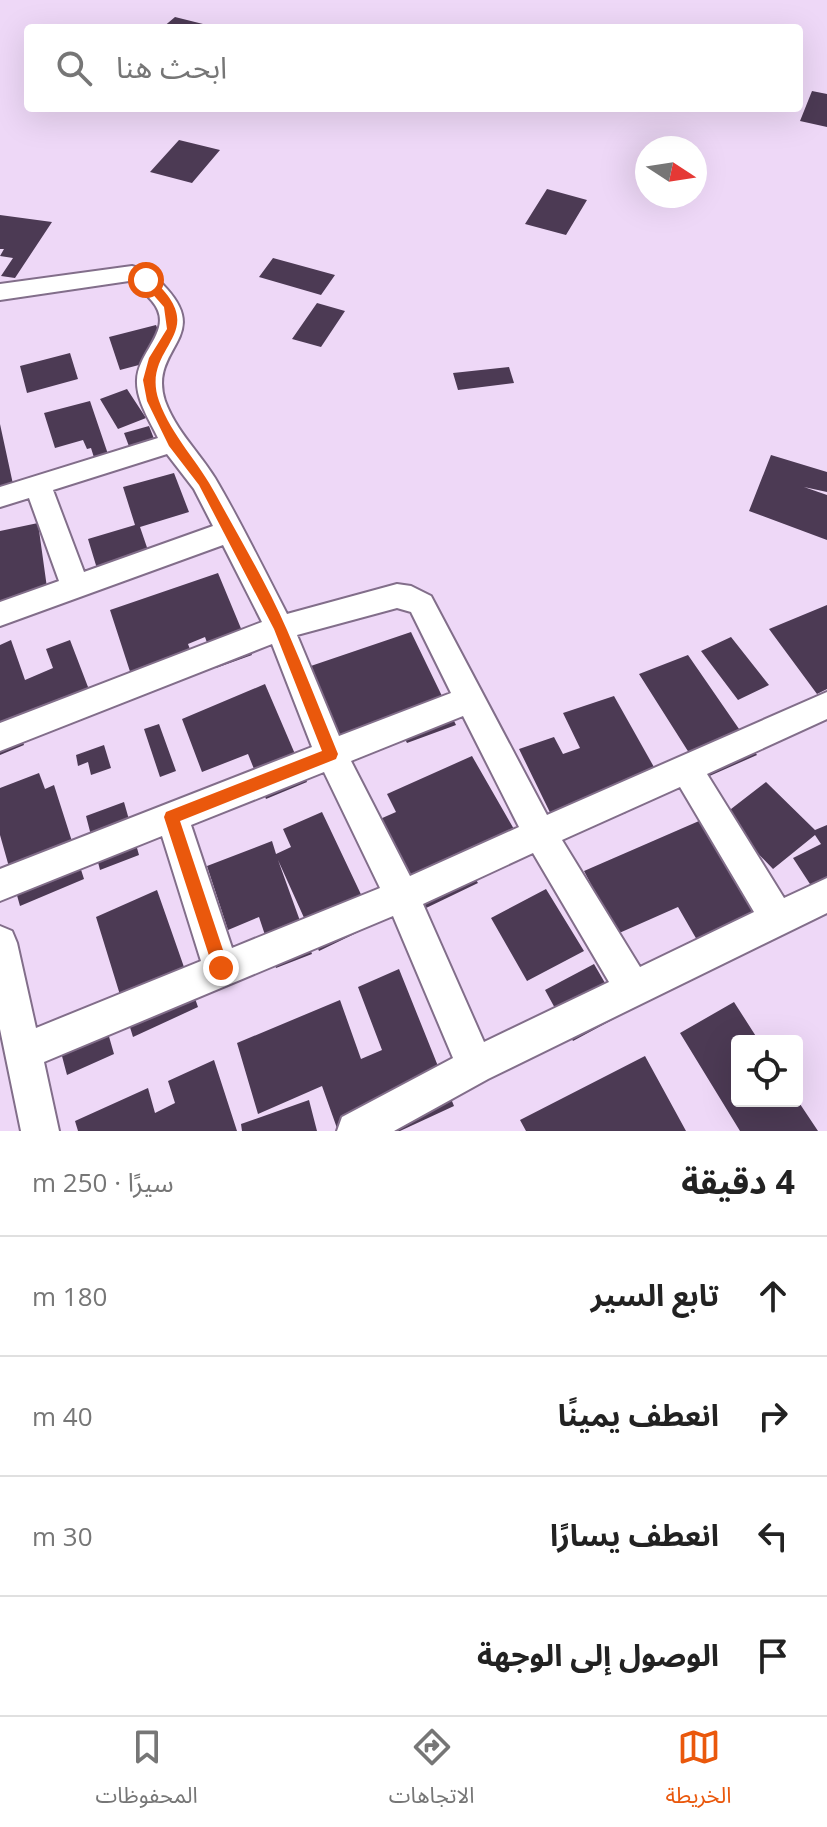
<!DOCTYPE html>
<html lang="ar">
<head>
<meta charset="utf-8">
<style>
  :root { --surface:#fff; --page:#f6f6f6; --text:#222; --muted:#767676; --line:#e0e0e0; --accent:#ea580c }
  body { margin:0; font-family:"Open Sans","Noto Sans Arabic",sans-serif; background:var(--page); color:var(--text); direction:rtl }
  .controls { position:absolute; right:24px; bottom:24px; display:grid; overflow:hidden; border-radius:8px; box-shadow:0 8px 32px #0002 }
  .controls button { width:72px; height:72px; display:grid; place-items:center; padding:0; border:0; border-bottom:2px solid var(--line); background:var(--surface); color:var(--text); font:40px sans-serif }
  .compass { position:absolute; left:635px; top:136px; width:72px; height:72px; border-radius:50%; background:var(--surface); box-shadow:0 8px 32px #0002; rotate:102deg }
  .stop { position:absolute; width:24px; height:24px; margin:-18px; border:6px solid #ea580c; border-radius:50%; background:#fff }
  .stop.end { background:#ea580c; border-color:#fff; box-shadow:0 2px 8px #0008 }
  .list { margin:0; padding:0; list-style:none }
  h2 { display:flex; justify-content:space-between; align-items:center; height:104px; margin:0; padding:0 32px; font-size:34px }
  h2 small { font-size:26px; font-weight:400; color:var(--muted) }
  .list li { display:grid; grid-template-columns:52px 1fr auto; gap:24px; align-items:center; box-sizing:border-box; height:120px; padding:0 32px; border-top:2px solid var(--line) }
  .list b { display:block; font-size:30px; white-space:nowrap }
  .list em { font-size:26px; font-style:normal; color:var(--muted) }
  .icon { flex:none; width:44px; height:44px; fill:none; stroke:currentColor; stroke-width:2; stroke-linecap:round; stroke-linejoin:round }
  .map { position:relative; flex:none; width:827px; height:1131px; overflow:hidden; direction:ltr }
  .search { position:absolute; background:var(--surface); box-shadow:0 8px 32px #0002; left:24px; right:24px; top:24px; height:88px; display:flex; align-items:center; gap:20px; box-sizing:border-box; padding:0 28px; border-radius:8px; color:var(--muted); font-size:30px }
  .sheet { height:584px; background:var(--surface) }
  nav { display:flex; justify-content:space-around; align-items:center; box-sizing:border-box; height:112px; border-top:2px solid var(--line); background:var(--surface); font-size:22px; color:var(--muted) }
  nav a { display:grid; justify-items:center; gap:4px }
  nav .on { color:var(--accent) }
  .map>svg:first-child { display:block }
  .building { fill:#4c3a54 }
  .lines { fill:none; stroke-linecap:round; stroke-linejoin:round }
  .minor-casing { stroke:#826e8a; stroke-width:4 }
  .minor { fill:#fff; fill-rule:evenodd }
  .route { fill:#ea580c }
</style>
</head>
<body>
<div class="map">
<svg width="827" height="1131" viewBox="0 0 827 1131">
  <rect width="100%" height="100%" fill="#eed8f7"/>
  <!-- building -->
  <path class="building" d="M 175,17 L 203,24 L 198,28 L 162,28 Z
    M 812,91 L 827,94 L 827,127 L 800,121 Z
    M 179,140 L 220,150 L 192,183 L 150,172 Z
    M 547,189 L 587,200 L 566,235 L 525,224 Z
    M 0,215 L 52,222 L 15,278 L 1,276 L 13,258 L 0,256 L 4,249 L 0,249 Z
    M 273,258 L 335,275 L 321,295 L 259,277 Z
    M 317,303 L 345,311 L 321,347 L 292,339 Z
    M 156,325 L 169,357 L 120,370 L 109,337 Z
    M 70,353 L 78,379 L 27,393 L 20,366 Z
    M 509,367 L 514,383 L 458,390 L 453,373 Z
    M 127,389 L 146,418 L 118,429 L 100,399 Z
    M 90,401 L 111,463 L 97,467 L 91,448 L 87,449 L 83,440 L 55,448 L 44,413 Z
    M 0,424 L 16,498 L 0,502 Z
    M 149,426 L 158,449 L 133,457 L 124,433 Z
    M 771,455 L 827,472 L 827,492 L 804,487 L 827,495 L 827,540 L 749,511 Z
    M 174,473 L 189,512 L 140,527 L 154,568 L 102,585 L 88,539 L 135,525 L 123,487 Z
    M 38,523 L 48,595 L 0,621 L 0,531 Z
    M 218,573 L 252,655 L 216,668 L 205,637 L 188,644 L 198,671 L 137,693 L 110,610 Z
    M 827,605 L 827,689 L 817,694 L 769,629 Z
    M 411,632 L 456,725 L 407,743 L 404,737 L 347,758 L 299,670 Z
    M 731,637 L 769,685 L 738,700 L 701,651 Z
    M 11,640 L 25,680 L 53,668 L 46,649 L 70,640 L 93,700 L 34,724 L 29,711 L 14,717 L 24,745 L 0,755 L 0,645 Z
    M 688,655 L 757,755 L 705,778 L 639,674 Z
    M 265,684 L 307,782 L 266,799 L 248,754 L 202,772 L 182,719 Z
    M 614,696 L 668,792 L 624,808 L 626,813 L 562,837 L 519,749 L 554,737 L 563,754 L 580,748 L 563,713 Z
    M 159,724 L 176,771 L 160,777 L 144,729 Z
    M 104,745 L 111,768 L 91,775 L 88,762 L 78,766 L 76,755 Z
    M 472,756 L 526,850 L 473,875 L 478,883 L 424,909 L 380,819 L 396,812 L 387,794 Z
    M 39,773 L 45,789 L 54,785 L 84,879 L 20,906 L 0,835 L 0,788 Z
    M 766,782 L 815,830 L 827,825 L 827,903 L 823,904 L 793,858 L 821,844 L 815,835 L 773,869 L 722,816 Z
    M 124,802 L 139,855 L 100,870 L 86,816 Z
    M 322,812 L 375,924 L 319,951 L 278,860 L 312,954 L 276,968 L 259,917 L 228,930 L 207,866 L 272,841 L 276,854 L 291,847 L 283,829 Z
    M 699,821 L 770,940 L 712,966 L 678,907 L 617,934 L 584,871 Z
    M 546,889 L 584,951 L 527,981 L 491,918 Z
    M 157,890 L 198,1007 L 133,1037 L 96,917 Z
    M 594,964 L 623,1014 L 573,1041 L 545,990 Z
    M 399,969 L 454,1106 L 400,1131 L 338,1131 L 322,1086 L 258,1114 L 237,1043 L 340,1000 L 361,1059 L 382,1050 L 358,987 Z
    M 734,1002 L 759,1041 L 737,1041 L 737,1101 L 798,1101 L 818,1131 L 740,1131 L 680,1033 Z
    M 100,1005 L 114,1054 L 67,1075 L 54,1026 Z
    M 645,1056 L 686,1131 L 526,1131 L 520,1120 Z
    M 214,1060 L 237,1131 L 78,1131 L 75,1121 L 148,1088 L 155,1113 L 175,1103 L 168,1081 Z
    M 309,1100 L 317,1131 L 242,1131 L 241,1124 Z"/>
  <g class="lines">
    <defs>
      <path id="minor" d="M 132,266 C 148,270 156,277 167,289 C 211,338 148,349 165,401 C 176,431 199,452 215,478 C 241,522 263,568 287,614 L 397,584 L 411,586 L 431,596 L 547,815 L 827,692 L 827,719 L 707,774 L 784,898 L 827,878 L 827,913 L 488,1079 L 394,1131 L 337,1131 L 342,1117 L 453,1058 L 393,916 L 44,1062 L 59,1131 L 21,1131 L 0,1029 L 0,926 L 12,931 L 17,943 L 36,1028 L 201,961 L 162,836 L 0,901 L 0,869 L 312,747 L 272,644 L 0,751 L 0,723 L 262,622 L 223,545 L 0,626 L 0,602 L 59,581 L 29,498 L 0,507 L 0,487 L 158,438 C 150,421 136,400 137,380 C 138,350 176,329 152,301 C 145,293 139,286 129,281 L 0,300 L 0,284 ZM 167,454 L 194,489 L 213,526 L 84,572 L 53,490 ZM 397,608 L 411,612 L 451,693 L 339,736 L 297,635 ZM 463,716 L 519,827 L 410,876 L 351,761 ZM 324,772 L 380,888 L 232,948 L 191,825 ZM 680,787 L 754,912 L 640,967 L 562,840 ZM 533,853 L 609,982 L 484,1042 L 423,904 Z"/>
    </defs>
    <!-- minor casing -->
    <use href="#minor" class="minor-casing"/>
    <!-- minor -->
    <use href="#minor" class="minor"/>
  </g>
  <!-- route -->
  <path class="route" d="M 142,277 L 150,277 C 216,335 139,344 159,401 C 172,437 199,462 216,495 C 240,539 267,584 287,630 C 305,671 321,713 338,754 L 336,759 L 180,821 L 229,968 L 227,974 L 221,976 L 215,974 L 213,968 L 164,817 L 166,812 L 322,751 L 274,629 L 199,485 L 169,446 L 147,401 L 143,380 L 149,358 L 167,329 L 164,307 L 142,282 Z"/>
</svg>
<div class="controls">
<button><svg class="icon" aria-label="locate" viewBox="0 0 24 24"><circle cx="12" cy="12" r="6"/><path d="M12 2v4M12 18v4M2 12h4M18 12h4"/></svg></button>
</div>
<svg class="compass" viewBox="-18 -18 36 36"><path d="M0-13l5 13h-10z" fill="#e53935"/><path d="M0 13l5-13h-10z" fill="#767676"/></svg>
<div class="stop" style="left:146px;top:280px"></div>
<div class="stop end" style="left:221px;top:968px"></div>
<div class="search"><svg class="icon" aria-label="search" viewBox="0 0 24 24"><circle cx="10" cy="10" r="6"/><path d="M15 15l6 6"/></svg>ابحث هنا</div>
</div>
<section class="sheet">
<h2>4 دقيقة<small>سيرًا · 250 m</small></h2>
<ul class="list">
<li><svg class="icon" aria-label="ahead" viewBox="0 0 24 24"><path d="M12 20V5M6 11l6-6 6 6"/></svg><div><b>تابع السير</b></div><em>180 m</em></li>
<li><svg class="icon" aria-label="right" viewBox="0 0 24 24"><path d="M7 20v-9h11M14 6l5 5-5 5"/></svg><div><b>انعطف يمينًا</b></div><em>40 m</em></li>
<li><svg class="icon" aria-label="left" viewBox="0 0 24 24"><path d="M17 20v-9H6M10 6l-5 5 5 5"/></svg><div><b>انعطف يسارًا</b></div><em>30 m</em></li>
<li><svg class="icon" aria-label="arrive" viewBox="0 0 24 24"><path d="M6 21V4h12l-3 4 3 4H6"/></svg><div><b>الوصول إلى الوجهة</b></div></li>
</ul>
</section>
<nav>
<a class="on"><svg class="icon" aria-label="map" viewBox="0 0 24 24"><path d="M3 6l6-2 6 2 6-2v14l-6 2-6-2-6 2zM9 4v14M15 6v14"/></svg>الخريطة</a>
<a><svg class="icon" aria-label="directions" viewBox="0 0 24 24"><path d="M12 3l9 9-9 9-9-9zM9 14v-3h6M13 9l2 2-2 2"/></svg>الاتجاهات</a>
<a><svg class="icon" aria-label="saved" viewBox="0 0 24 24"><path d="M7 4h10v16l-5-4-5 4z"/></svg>المحفوظات</a>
</nav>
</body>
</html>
